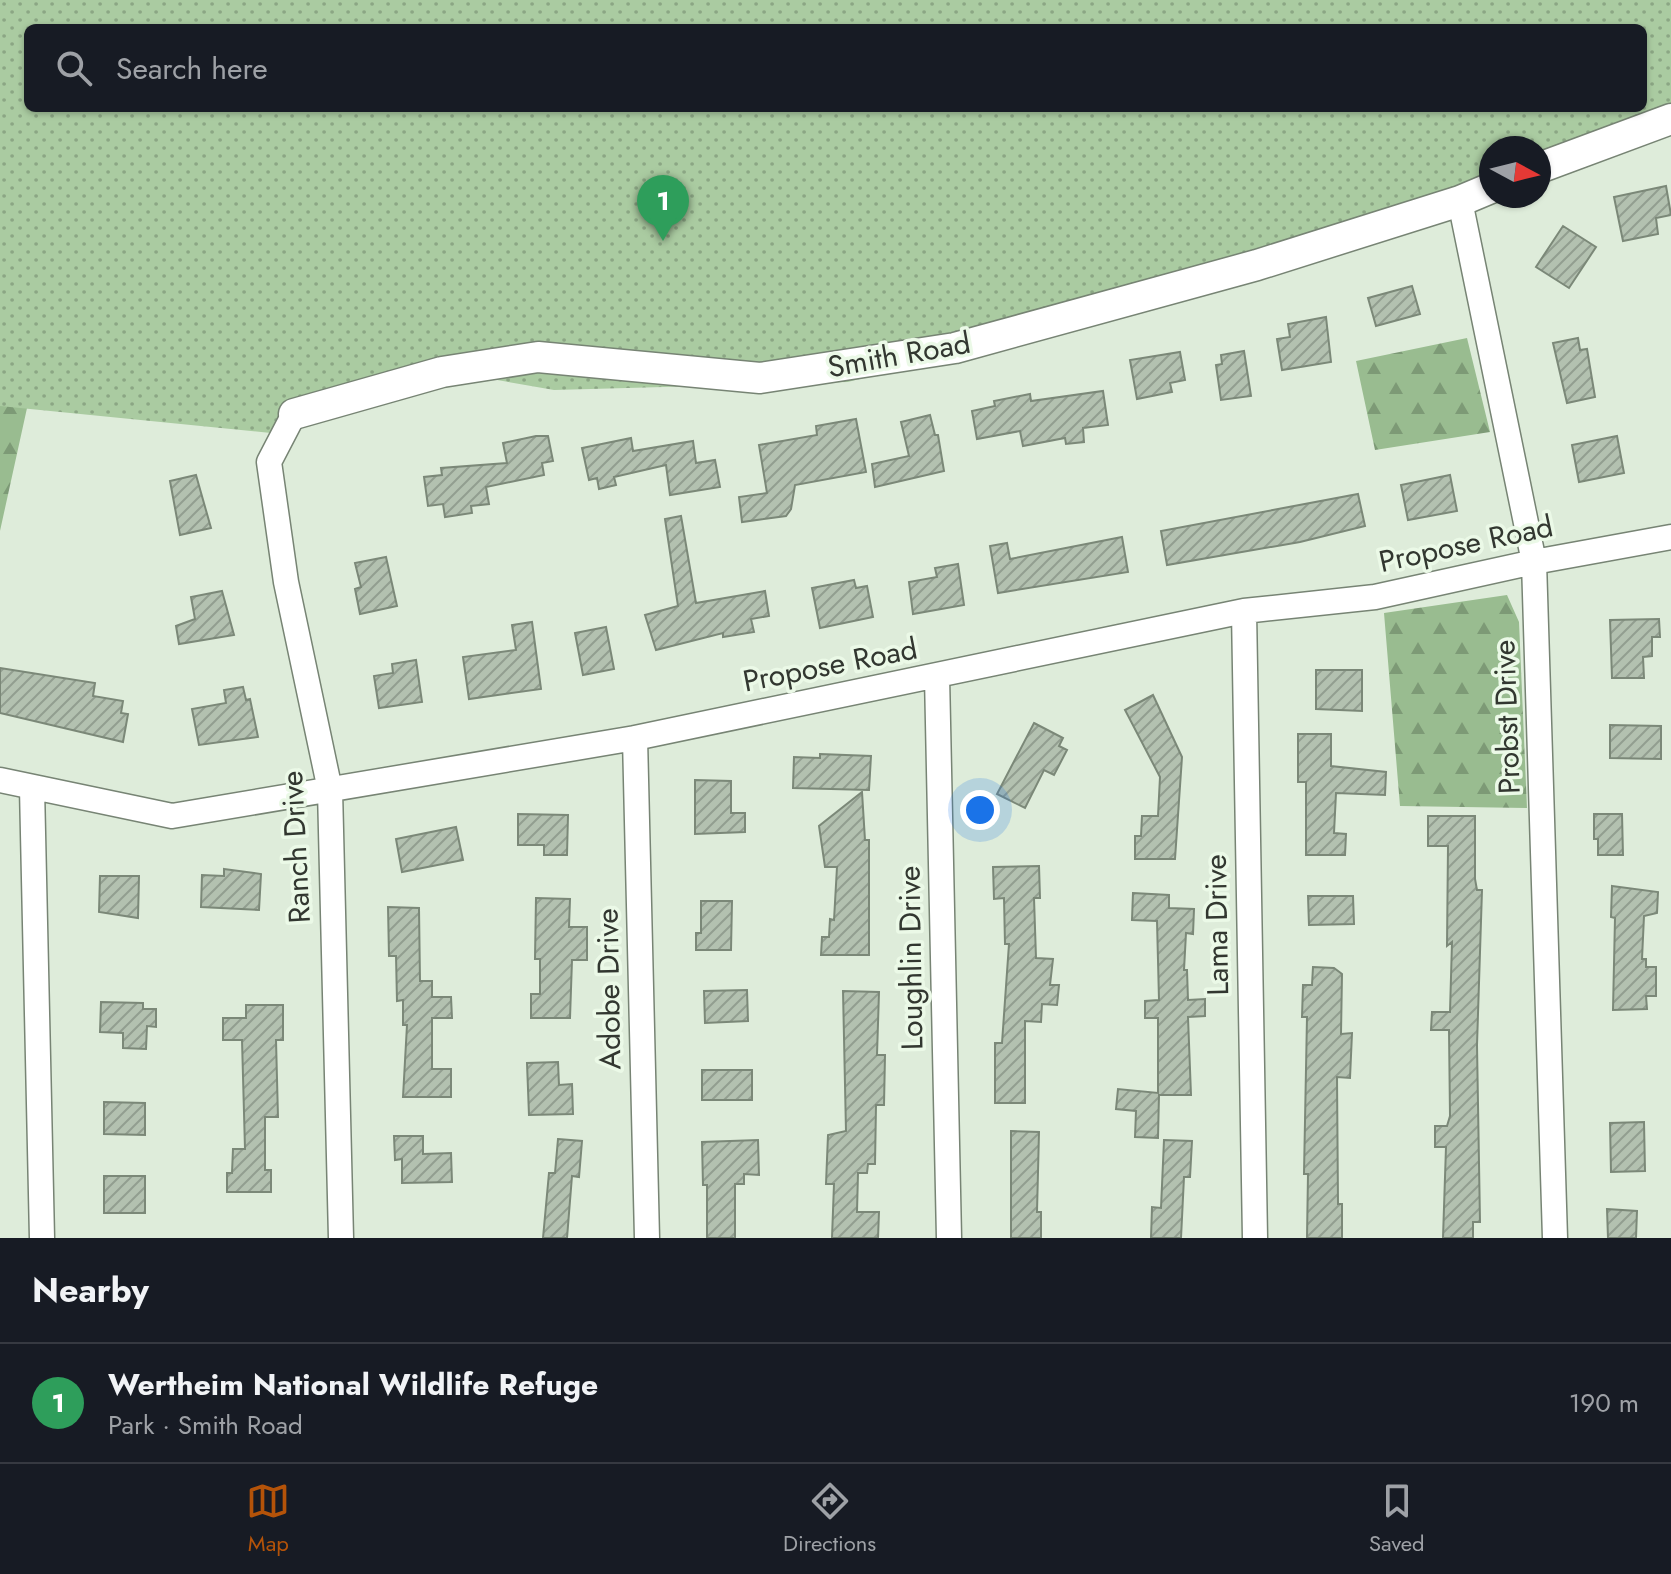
<!DOCTYPE html>
<html lang="en">
<head>
<meta charset="utf-8">
<style>
  :root { --surface:#171b24; --page:#242831; --text:#f1f3f6; --muted:#9ea1a6; --line:#363941; --accent:#b45309 }
  body { margin:0; font-family:Jost,sans-serif; background:var(--page); color:var(--text) }
  .compass { position:absolute; left:1479px; top:136px; width:72px; height:72px; border-radius:50%; background:var(--surface); box-shadow:0 2px 6px #0004; rotate:97deg }
  .you { position:absolute; left:980px; top:810px; width:28px; height:28px; margin:-20px; border:6px solid #fff; border-radius:50%; background:#1a73e8; box-shadow:0 0 0 12px #1a73e833 }
  .badge { display:grid; place-items:center; width:52px; height:52px; border-radius:50%; background:var(--accent); color:#fff; font-size:26px; font-weight:700 }
  .pin { position:absolute; translate:-50% -66px; filter:drop-shadow(0 2px 4px #0008) }
  .pin::after { content:''; position:absolute; top:42px; width:28px; height:24px; background:inherit; clip-path:polygon(0 0,100% 0,50% 100%) }
  .list { margin:0; padding:0; list-style:none }
  h2 { display:flex; justify-content:space-between; align-items:center; height:104px; margin:0; padding:0 32px; font-size:34px }
  h2 small { font-size:26px; font-weight:400; color:var(--muted) }
  .list li { display:grid; grid-template-columns:52px 1fr auto; gap:24px; align-items:center; box-sizing:border-box; height:120px; padding:0 32px; border-top:2px solid var(--line) }
  .list b { display:block; font-size:30px; white-space:nowrap }
  .list p { margin:0; font-size:26px; white-space:nowrap; color:var(--muted) }
  .list em { font-size:26px; font-style:normal; color:var(--muted) }
  .icon { flex:none; width:44px; height:44px; fill:none; stroke:currentColor; stroke-width:2; stroke-linecap:round; stroke-linejoin:round }
  .map { position:relative; flex:none; width:1671px; height:1238px; overflow:hidden }
  .search { position:absolute; background:var(--surface); box-shadow:0 2px 6px #0004; left:24px; right:24px; top:24px; height:88px; display:flex; align-items:center; gap:20px; box-sizing:border-box; padding:0 28px; border-radius:12px; color:var(--muted); font-size:30px }
  .sheet { height:224px; background:var(--surface) }
  nav { display:flex; justify-content:space-around; align-items:center; box-sizing:border-box; height:112px; border-top:2px solid var(--line); background:var(--surface); font-size:22px; color:var(--muted) }
  nav a { display:grid; justify-items:center; gap:4px }
  nav .on { color:var(--accent) }
  .map>svg:first-child { display:block }
  .forest { fill:url(#forest-firs) }
  .park { fill:url(#park-dots); fill-rule:evenodd }
  .building { fill:url(#building-hatch); stroke:#7b8878; stroke-width:2 }
  .lines { fill:none; stroke-linecap:round; stroke-linejoin:round }
  .minor-casing { stroke:#778474; stroke-width:27 }
  .tertiary-casing { stroke:#778474; stroke-width:33 }
  .minor { stroke:#fff; stroke-width:24 }
  .tertiary { stroke:#fff; stroke-width:30 }
  .labels { text-anchor:middle; stroke-width:7; stroke-linejoin:round; paint-order:stroke }
  .street-label { font-size:30px; fill:#323730; stroke:#ebf9e7 }
</style>
</head>
<body>
<div class="map">
<svg width="1671" height="1238" viewBox="0 0 1671 1238">
  <defs>
    <pattern id="forest-firs" width="22" height="20" patternUnits="userSpaceOnUse" patternTransform="scale(2)"><rect width="22" height="20" fill="#99bc90"/><path d="M5 1l3.5 6h-7zM16 11l3.5 6h-7z" fill="#7d9a76"/></pattern>
    <pattern id="park-dots" width="8" height="8" patternUnits="userSpaceOnUse" patternTransform="scale(2)"><rect width="8" height="8" fill="#aacba1"/><path d="M2 2h.1M6 6h.1" fill="none" stroke="#8ba684" stroke-width="1.8" stroke-linecap="round"/></pattern>
    <pattern id="building-hatch" width="6" height="6" patternUnits="userSpaceOnUse" patternTransform="scale(2)"><rect width="6" height="6" fill="#b3c1b0"/><path d="M-1 1l2-2M0 6l6-6M5 7l2-2" fill="none" stroke="#929e90"/></pattern>
  </defs>
  <rect width="100%" height="100%" fill="#deecda"/>
  <!-- forest -->
  <path class="forest" d="M 1467,338 L 1490,432 L 1375,450 L 1356,361 Z
    M 0,384 L 29,399 L 0,531 Z
    M 1507,595 L 1519,622 L 1527,808 L 1400,806 L 1384,613 Z"/>
  <!-- park -->
  <path class="park" d="M 0,0 L 1671,0 L 1671,109 L 1539,160 L 1539,148 L 1491,148 L 1491,180 L 1176,296 L 848,382 L 554,390 L 446,371 L 271,433 L 0,406 ZM 28,28 L 1643,28 L 1643,108 L 28,108 Z"/>
  <!-- building -->
  <path class="building" d="M 1666,186 L 1671,215 L 1656,218 L 1658,234 L 1623,241 L 1614,197 Z
    M 1563,226 L 1596,247 L 1569,288 L 1536,267 Z
    M 1412,286 L 1420,314 L 1376,326 L 1368,298 Z
    M 1326,317 L 1331,362 L 1282,370 L 1277,339 L 1290,337 L 1288,324 Z
    M 1578,338 L 1580,350 L 1587,349 L 1595,397 L 1567,403 L 1553,343 Z
    M 1244,351 L 1251,396 L 1221,400 L 1216,365 L 1222,364 L 1221,355 Z
    M 1180,352 L 1185,380 L 1170,383 L 1172,392 L 1137,399 L 1130,360 Z
    M 1103,391 L 1108,425 L 1083,428 L 1084,442 L 1066,444 L 1065,438 L 1023,446 L 1020,431 L 977,439 L 972,411 L 995,406 L 994,401 L 1030,394 L 1031,401 Z
    M 930,415 L 935,435 L 938,435 L 944,471 L 875,487 L 872,464 L 909,456 L 901,422 Z
    M 856,419 L 866,472 L 795,485 L 791,509 L 786,516 L 742,522 L 739,497 L 767,493 L 759,445 L 817,435 L 816,426 Z
    M 536,436 L 548,436 L 553,461 L 542,463 L 544,475 L 486,487 L 489,504 L 471,506 L 472,513 L 445,517 L 443,504 L 428,506 L 424,477 L 442,475 L 441,468 L 507,463 L 503,443 Z
    M 1617,436 L 1624,473 L 1579,482 L 1572,445 Z
    M 631,438 L 633,451 L 693,441 L 696,463 L 715,460 L 720,487 L 670,495 L 666,465 L 614,477 L 616,485 L 599,489 L 597,478 L 589,480 L 582,448 Z
    M 196,475 L 211,528 L 180,535 L 170,481 Z
    M 1450,475 L 1457,511 L 1408,520 L 1401,485 Z
    M 1358,494 L 1365,526 L 1300,542 L 1167,565 L 1161,531 Z
    M 681,516 L 696,603 L 765,591 L 769,616 L 751,619 L 754,632 L 723,637 L 723,633 L 656,650 L 645,615 L 678,606 L 665,519 Z
    M 1122,537 L 1128,572 L 998,593 L 990,546 L 1007,543 L 1010,559 Z
    M 386,557 L 397,606 L 360,614 L 355,589 L 361,587 L 355,563 Z
    M 958,564 L 964,605 L 913,614 L 909,582 L 937,577 L 935,568 Z
    M 854,580 L 856,588 L 867,586 L 873,617 L 820,628 L 812,588 Z
    M 222,591 L 234,635 L 179,644 L 176,626 L 195,619 L 191,597 Z
    M 1659,619 L 1660,637 L 1652,637 L 1652,656 L 1643,657 L 1644,678 L 1612,678 L 1610,620 Z
    M 532,622 L 541,689 L 469,699 L 463,657 L 516,650 L 512,625 Z
    M 606,627 L 614,669 L 583,675 L 575,633 Z
    M 416,660 L 422,702 L 379,708 L 374,676 L 393,673 L 392,664 Z
    M 0,668 L 95,683 L 93,696 L 123,701 L 121,713 L 128,714 L 123,742 L 0,713 Z
    M 1316,670 L 1362,670 L 1362,711 L 1316,709 Z
    M 243,687 L 246,700 L 250,699 L 258,737 L 199,745 L 192,709 L 226,703 L 224,690 Z
    M 1153,695 L 1182,757 L 1175,859 L 1135,859 L 1135,836 L 1141,836 L 1142,816 L 1158,816 L 1160,777 L 1125,710 Z
    M 1034,723 L 1063,738 L 1059,746 L 1067,750 L 1054,775 L 1044,770 L 1025,808 L 997,794 Z
    M 1610,725 L 1661,726 L 1661,759 L 1610,758 Z
    M 1298,734 L 1331,734 L 1331,766 L 1386,772 L 1385,795 L 1336,793 L 1334,833 L 1346,834 L 1345,855 L 1306,855 L 1306,782 L 1298,782 Z
    M 820,754 L 871,756 L 869,790 L 793,788 L 794,757 L 820,758 Z
    M 695,780 L 731,781 L 731,813 L 745,813 L 745,832 L 695,834 Z
    M 862,792 L 865,840 L 869,840 L 869,955 L 821,955 L 822,937 L 829,937 L 830,919 L 834,920 L 837,867 L 825,867 L 819,826 Z
    M 518,814 L 568,815 L 567,855 L 544,855 L 544,845 L 518,845 Z
    M 1594,814 L 1622,814 L 1623,855 L 1598,855 L 1598,839 L 1594,839 Z
    M 1428,816 L 1475,816 L 1475,879 L 1477,890 L 1482,890 L 1477,1045 L 1480,1222 L 1473,1222 L 1473,1238 L 1443,1238 L 1446,1147 L 1435,1147 L 1435,1126 L 1447,1126 L 1450,1116 L 1449,1030 L 1431,1030 L 1432,1012 L 1450,1012 L 1452,942 L 1447,946 L 1448,846 L 1428,846 Z
    M 456,827 L 463,860 L 402,872 L 396,839 Z
    M 1039,866 L 1040,898 L 1034,898 L 1036,958 L 1053,959 L 1050,985 L 1059,985 L 1057,1005 L 1042,1004 L 1041,1022 L 1025,1021 L 1025,1103 L 995,1103 L 995,1043 L 1002,1043 L 1009,944 L 1005,944 L 1004,898 L 994,899 L 993,867 Z
    M 224,869 L 261,874 L 259,910 L 201,907 L 202,875 L 224,876 Z
    M 100,876 L 139,876 L 138,918 L 99,912 Z
    M 1612,886 L 1658,892 L 1657,913 L 1644,916 L 1642,959 L 1646,959 L 1646,967 L 1656,967 L 1656,996 L 1646,996 L 1647,1009 L 1613,1010 L 1615,918 L 1611,917 Z
    M 1133,893 L 1169,895 L 1169,908 L 1194,909 L 1193,934 L 1186,933 L 1184,970 L 1187,970 L 1188,1000 L 1205,999 L 1205,1016 L 1188,1017 L 1191,1095 L 1159,1095 L 1158,1138 L 1135,1137 L 1136,1111 L 1116,1109 L 1118,1089 L 1158,1093 L 1158,1018 L 1145,1018 L 1145,1001 L 1159,1000 L 1157,921 L 1132,920 Z
    M 1308,896 L 1353,896 L 1354,924 L 1309,925 Z
    M 536,898 L 570,899 L 569,927 L 587,927 L 587,960 L 572,960 L 570,1018 L 531,1018 L 531,994 L 540,994 L 540,959 L 535,959 Z
    M 701,901 L 732,901 L 731,950 L 696,950 L 696,933 L 701,933 Z
    M 388,907 L 419,908 L 420,981 L 432,981 L 432,997 L 451,997 L 452,1018 L 432,1018 L 432,1069 L 451,1069 L 451,1097 L 403,1097 L 407,1025 L 403,1025 L 403,1000 L 397,1001 L 396,956 L 389,956 Z
    M 1313,967 L 1334,968 L 1342,974 L 1341,1034 L 1352,1033 L 1350,1078 L 1337,1077 L 1338,1204 L 1342,1204 L 1342,1238 L 1307,1238 L 1308,1174 L 1304,1174 L 1307,1017 L 1302,1017 L 1303,985 L 1312,985 Z
    M 747,990 L 748,1021 L 705,1023 L 704,991 Z
    M 843,991 L 879,992 L 877,1055 L 885,1055 L 884,1105 L 876,1105 L 875,1164 L 868,1164 L 867,1173 L 858,1173 L 857,1212 L 879,1212 L 878,1238 L 832,1238 L 834,1184 L 826,1184 L 828,1135 L 846,1131 Z
    M 101,1002 L 143,1003 L 143,1009 L 156,1009 L 156,1027 L 147,1026 L 146,1049 L 123,1048 L 123,1033 L 100,1032 Z
    M 246,1005 L 283,1005 L 283,1040 L 276,1040 L 278,1117 L 265,1117 L 265,1170 L 271,1170 L 271,1192 L 227,1192 L 227,1173 L 232,1173 L 233,1149 L 245,1149 L 242,1040 L 223,1040 L 223,1018 L 246,1018 Z
    M 558,1062 L 559,1085 L 572,1084 L 573,1114 L 529,1115 L 527,1063 Z
    M 702,1070 L 752,1070 L 752,1100 L 702,1100 Z
    M 104,1102 L 145,1103 L 145,1135 L 104,1134 Z
    M 1644,1122 L 1645,1171 L 1611,1172 L 1610,1123 Z
    M 1011,1131 L 1039,1132 L 1037,1212 L 1041,1212 L 1041,1238 L 1011,1238 Z
    M 394,1136 L 423,1136 L 423,1154 L 451,1153 L 452,1182 L 402,1183 L 402,1159 L 395,1160 Z
    M 558,1139 L 582,1141 L 579,1177 L 572,1176 L 567,1238 L 543,1238 L 549,1173 L 555,1173 Z
    M 758,1140 L 759,1175 L 744,1174 L 744,1184 L 735,1184 L 735,1238 L 707,1238 L 707,1185 L 703,1185 L 702,1142 Z
    M 1164,1140 L 1192,1141 L 1190,1177 L 1184,1177 L 1181,1238 L 1151,1238 L 1152,1207 L 1161,1208 Z
    M 104,1176 L 145,1176 L 145,1213 L 104,1213 Z
    M 1607,1209 L 1637,1211 L 1636,1238 L 1608,1238 Z"/>
  <g class="lines">
    <defs>
      <path id="minor" d="M 1460,201 L 1534,562 L 1555,1238
        M 294,414 L 269,462 L 286,582 L 330,790 L 341,1238
        M 1244,611 L 1255,1238
        M 937,676 L 949,1238
        M 635,738 L 647,1238
        M 0,780 L 172,816 L 635,738 L 1244,611 L 1375,597 L 1534,562 L 1671,537
        M 32,788 L 42,1238"/>
      <path id="tertiary" d="M 1539,168 L 1671,119
        M 294,414 L 442,372 L 538,357 L 760,378 L 955,348 L 1257,265 L 1460,201 L 1491,188"/>
    </defs>
    <!-- minor casing -->
    <use href="#minor" class="minor-casing"/>
    <!-- tertiary casing -->
    <use href="#tertiary" class="tertiary-casing"/>
    <!-- minor -->
    <use href="#minor" class="minor"/>
    <!-- tertiary -->
    <use href="#tertiary" class="tertiary"/>
  </g>
  <g class="labels">
    <!-- street labels -->
    <g class="street-label">
      <text transform="translate(899 355) rotate(-10)" y="10">Smith Road</text>
      <text transform="translate(1466 544) rotate(-12)" y="10">Propose Road</text>
      <text transform="translate(830 665) rotate(-11)" y="10">Propose Road</text>
      <text transform="translate(1507 717) rotate(-92)" y="10">Probst Drive</text>
      <text transform="translate(296 847) rotate(-93)" y="10">Ranch Drive</text>
      <text transform="translate(1217 925) rotate(-91)" y="10">Lama Drive</text>
      <text transform="translate(911 958) rotate(-91)" y="10">Loughlin Drive</text>
      <text transform="translate(609 989) rotate(-91)" y="10">Adobe Drive</text>
    </g>
  </g>
</svg>
<svg class="compass" viewBox="-18 -18 36 36"><path d="M0-13l5 13h-10z" fill="#e53935"/><path d="M0 13l5-13h-10z" fill="#9ea1a6"/></svg>
<div class="you"></div>
<div class="pin badge" style="left:663px;top:241px;background:#2e9e5b">1</div>
<div class="search"><svg class="icon" aria-label="search" viewBox="0 0 24 24"><circle cx="10" cy="10" r="6"/><path d="M15 15l6 6"/></svg>Search here</div>
</div>
<section class="sheet">
<h2>Nearby<small></small></h2>
<ul class="list">
<li><span class="badge" style="background:#2e9e5b">1</span><div><b>Wertheim National Wildlife Refuge</b><p>Park · Smith Road</p></div><em>190 m</em></li>
</ul>
</section>
<nav>
<a class="on"><svg class="icon" aria-label="map" viewBox="0 0 24 24"><path d="M3 6l6-2 6 2 6-2v14l-6 2-6-2-6 2zM9 4v14M15 6v14"/></svg>Map</a>
<a><svg class="icon" aria-label="directions" viewBox="0 0 24 24"><path d="M12 3l9 9-9 9-9-9zM9 14v-3h6M13 9l2 2-2 2"/></svg>Directions</a>
<a><svg class="icon" aria-label="saved" viewBox="0 0 24 24"><path d="M7 4h10v16l-5-4-5 4z"/></svg>Saved</a>
</nav>
</body>
</html>
